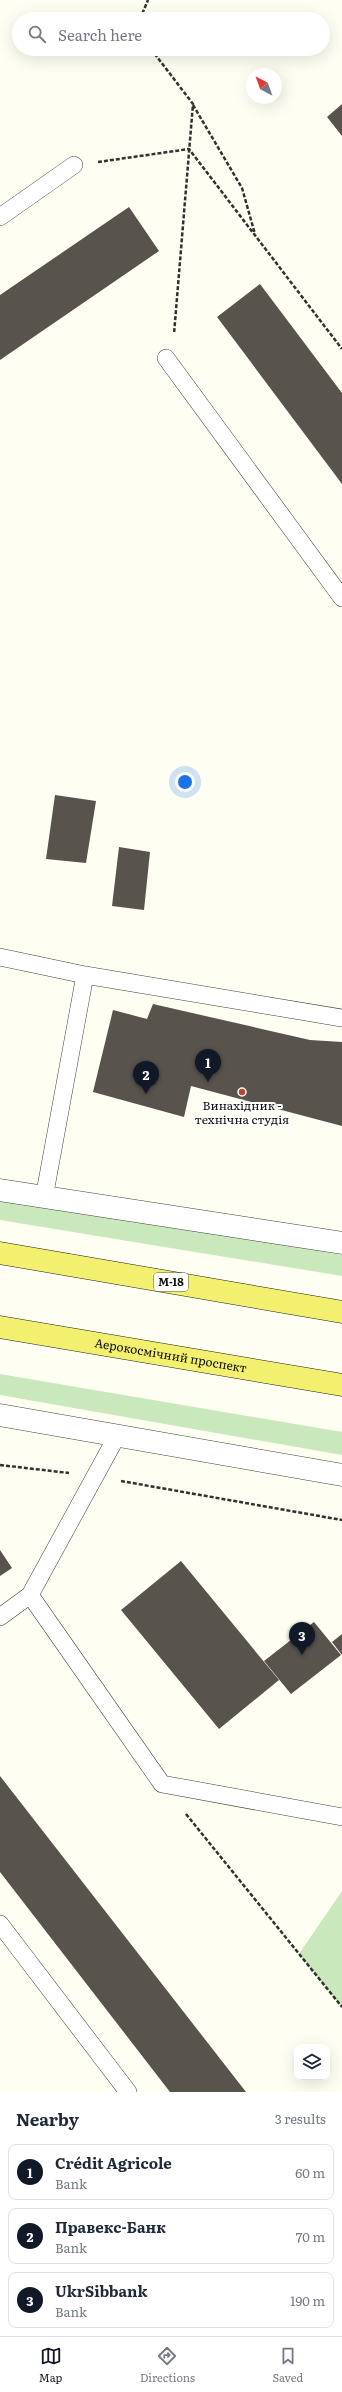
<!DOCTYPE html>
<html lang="en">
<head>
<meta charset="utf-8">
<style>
  :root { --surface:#fff; --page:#f6f6f7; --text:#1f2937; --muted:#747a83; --line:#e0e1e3; --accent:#111827 }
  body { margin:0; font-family:Literata,serif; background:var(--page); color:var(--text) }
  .controls { position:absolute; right:12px; bottom:12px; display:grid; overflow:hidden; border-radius:8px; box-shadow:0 4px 16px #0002 }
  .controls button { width:36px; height:36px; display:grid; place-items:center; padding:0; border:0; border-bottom:1px solid var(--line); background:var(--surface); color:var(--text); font:20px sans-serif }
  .compass { position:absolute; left:246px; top:68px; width:36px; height:36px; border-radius:50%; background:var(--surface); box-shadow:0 4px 16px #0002; rotate:319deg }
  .you { position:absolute; left:185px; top:782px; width:14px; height:14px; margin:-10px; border:3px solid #fff; border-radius:50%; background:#1a73e8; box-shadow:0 0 0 6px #1a73e833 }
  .badge { display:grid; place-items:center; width:26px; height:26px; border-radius:50%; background:var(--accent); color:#fff; font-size:13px; font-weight:700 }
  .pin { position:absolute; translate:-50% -33px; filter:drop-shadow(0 1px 2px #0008) }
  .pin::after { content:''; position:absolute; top:21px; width:14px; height:12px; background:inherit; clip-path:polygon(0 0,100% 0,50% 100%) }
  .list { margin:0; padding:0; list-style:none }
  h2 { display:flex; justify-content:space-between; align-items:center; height:52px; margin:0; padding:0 16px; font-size:17px }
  h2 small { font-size:13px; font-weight:400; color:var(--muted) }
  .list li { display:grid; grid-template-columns:26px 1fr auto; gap:12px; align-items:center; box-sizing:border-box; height:56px; margin:0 8px 8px; padding:0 8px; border:1px solid var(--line); border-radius:8px }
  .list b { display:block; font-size:15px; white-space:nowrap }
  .list p { margin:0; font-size:13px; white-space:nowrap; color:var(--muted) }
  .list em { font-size:13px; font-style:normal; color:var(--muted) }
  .icon { flex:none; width:22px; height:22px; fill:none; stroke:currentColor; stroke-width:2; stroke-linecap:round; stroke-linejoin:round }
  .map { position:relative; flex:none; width:342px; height:2092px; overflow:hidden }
  .search { position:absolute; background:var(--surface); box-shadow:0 4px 16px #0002; left:12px; right:12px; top:12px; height:44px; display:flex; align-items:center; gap:10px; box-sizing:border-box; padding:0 14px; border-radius:22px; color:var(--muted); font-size:15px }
  .sheet { height:244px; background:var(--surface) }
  nav { display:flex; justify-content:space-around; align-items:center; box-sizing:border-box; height:56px; border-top:1px solid var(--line); background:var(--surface); font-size:11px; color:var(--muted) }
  nav a { display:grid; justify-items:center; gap:2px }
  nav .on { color:var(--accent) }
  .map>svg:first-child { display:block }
  .green { fill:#c9e8bc }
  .building { fill:#58534c }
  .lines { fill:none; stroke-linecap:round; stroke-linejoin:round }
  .service-casing { stroke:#424242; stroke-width:18 }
  .minor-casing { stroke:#424242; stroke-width:23 }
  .primary-casing { stroke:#202020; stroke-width:23 }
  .path { stroke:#313131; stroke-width:2.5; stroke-dasharray:4 2; stroke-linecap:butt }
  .service { stroke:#fff; stroke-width:17 }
  .minor { stroke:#fff; stroke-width:22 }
  .primary { stroke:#f2f06e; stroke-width:22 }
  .poi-dot { fill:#ba462c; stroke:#fff; stroke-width:1.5 }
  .labels { text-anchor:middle; stroke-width:4; stroke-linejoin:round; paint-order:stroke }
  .shield { fill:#fff; stroke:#575757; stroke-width:1 }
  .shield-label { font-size:11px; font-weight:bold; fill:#0f0f0f }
  .poi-label { font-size:12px; fill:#0f0f0f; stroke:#fff }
  .street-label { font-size:12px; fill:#0f0f0f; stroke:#fff }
</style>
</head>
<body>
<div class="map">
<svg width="342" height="2092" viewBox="0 0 342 2092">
  <rect width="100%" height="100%" fill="#fefef2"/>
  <!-- green -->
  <path class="green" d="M 0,1195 L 342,1255 L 342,1276 L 0,1220 Z
    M 0,1374 L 342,1432 L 342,1455 L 0,1395 Z
    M 342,1891 L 342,2007 L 299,1954 Z"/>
  <!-- building -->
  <path class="building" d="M 342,104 L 342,136 L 327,117 Z
    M 129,207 L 159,251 L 0,360 L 0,295 Z
    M 260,284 L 342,393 L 342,484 L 217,317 Z
    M 55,795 L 96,801 L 86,863 L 46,859 Z
    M 119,847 L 150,852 L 144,910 L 112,906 Z
    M 153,1004 L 310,1040 L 342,1042 L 342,1126 L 191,1086 L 184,1117 L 93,1092 L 113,1010 L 147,1019 Z
    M 0,1550 L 12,1568 L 0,1576 Z
    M 181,1561 L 279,1680 L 219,1729 L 121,1610 Z
    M 314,1622 L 341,1655 L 291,1694 L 264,1661 Z
    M 342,1634 L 342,1655 L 332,1642 Z
    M 0,1776 L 246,2092 L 170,2092 L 0,1872 Z"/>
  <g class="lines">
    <defs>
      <path id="service" d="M 0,217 L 74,165
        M 166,358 L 342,598
        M 0,957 L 85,975
        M 44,1198 L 85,975 L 342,1018
        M 30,1595 L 162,1784 L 342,1817
        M 0,1617 L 30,1595 L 117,1436
        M 0,1924 L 128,2092"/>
      <path id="minor" d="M 0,1190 L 342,1243
        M 0,1415 L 342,1475"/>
      <g id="primary">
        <path d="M 0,1253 L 342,1312"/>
        <path id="s1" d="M 0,1327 L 342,1385"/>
      </g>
    </defs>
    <!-- service casing -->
    <use href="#service" class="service-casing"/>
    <!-- minor casing -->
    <use href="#minor" class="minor-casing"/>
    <!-- primary casing -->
    <use href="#primary" class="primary-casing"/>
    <!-- path -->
    <path class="path" d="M 140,19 L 148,0
      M 151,49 L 193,104 L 174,334
      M 193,105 L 242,188 L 255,234
      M 98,162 L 189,149 L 342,349
      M 0,1465 L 69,1473
      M 121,1481 L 342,1520
      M 186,1814 L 342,2007"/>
    <!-- service -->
    <use href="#service" class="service"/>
    <!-- minor -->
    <use href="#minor" class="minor"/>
    <!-- primary -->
    <use href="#primary" class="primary"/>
  </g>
  <!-- markers -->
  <circle class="poi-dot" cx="242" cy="1092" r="4"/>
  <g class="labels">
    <!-- shield labels -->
    <rect class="shield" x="154" y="1273" width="34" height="18" rx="3"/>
    <g class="shield-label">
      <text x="171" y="1286">М-18</text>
    </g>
    <!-- poi labels -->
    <g class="poi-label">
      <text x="242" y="1110">Винахідник -<tspan x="242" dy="14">технічна студія</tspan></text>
    </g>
    <!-- street labels -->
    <g class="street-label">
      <text dy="4" stroke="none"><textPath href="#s1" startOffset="173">Аерокосмічний проспект</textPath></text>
    </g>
  </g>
</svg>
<div class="controls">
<button><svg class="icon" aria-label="layers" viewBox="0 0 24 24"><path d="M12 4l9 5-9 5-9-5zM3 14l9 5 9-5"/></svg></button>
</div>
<svg class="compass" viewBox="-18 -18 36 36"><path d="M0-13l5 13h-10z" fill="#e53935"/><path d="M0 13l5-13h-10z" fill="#747a83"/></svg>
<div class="you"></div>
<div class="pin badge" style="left:208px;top:1082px">1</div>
<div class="pin badge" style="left:146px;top:1094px">2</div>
<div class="pin badge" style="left:302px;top:1655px">3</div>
<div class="search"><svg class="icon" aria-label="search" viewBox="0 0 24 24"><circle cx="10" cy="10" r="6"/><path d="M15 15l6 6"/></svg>Search here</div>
</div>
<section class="sheet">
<h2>Nearby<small>3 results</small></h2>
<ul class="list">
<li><span class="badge">1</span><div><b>Crédit Agricole</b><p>Bank</p></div><em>60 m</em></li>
<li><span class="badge">2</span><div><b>Правекс-Банк</b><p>Bank</p></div><em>70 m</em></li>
<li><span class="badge">3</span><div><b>UkrSibbank</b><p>Bank</p></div><em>190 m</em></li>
</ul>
</section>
<nav>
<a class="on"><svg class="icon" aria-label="map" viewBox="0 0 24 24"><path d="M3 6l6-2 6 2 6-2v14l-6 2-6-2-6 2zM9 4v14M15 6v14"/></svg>Map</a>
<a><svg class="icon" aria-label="directions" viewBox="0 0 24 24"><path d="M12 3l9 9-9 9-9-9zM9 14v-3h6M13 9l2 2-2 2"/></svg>Directions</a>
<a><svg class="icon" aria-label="saved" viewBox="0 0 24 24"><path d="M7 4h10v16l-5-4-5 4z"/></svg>Saved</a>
</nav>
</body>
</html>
